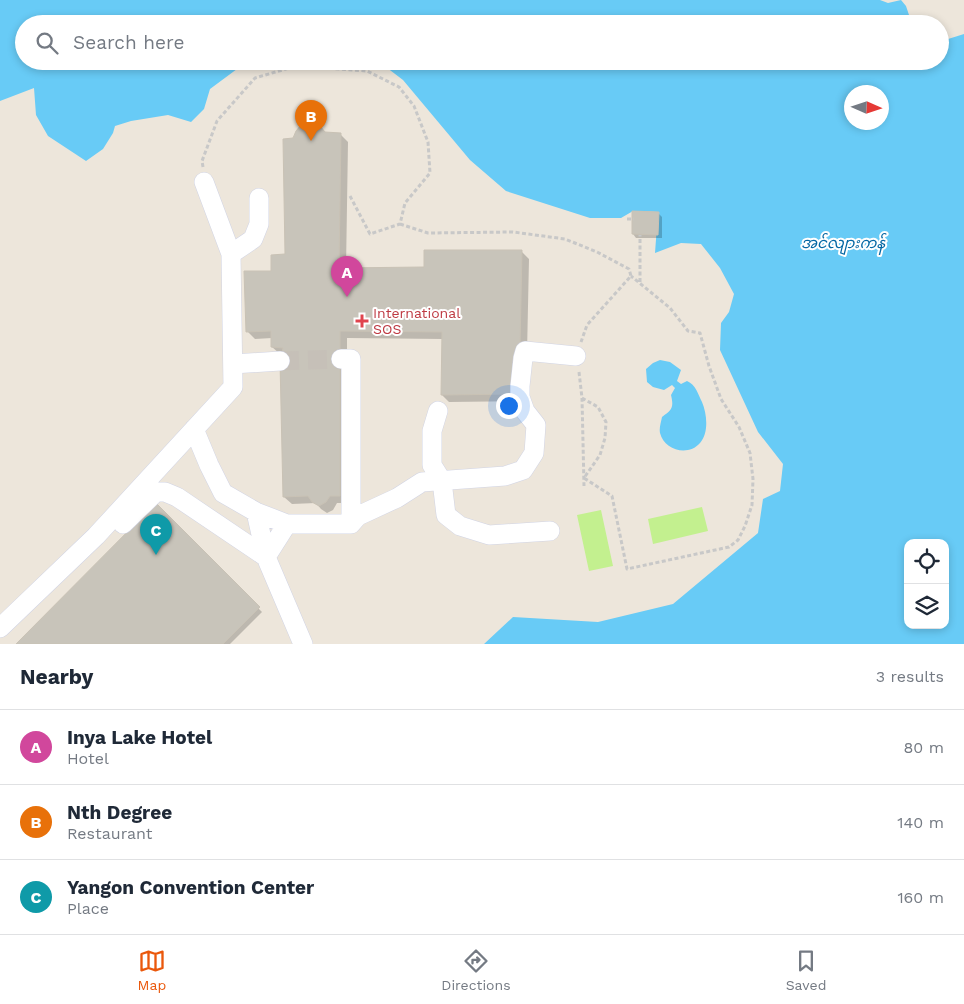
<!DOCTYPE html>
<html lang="en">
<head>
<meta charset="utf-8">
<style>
  :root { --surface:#fff; --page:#f6f6f7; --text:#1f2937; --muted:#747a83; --line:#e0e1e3; --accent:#ea580c }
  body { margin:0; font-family:"Work Sans","Noto Sans Myanmar",sans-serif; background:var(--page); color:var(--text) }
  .controls { position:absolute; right:15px; bottom:15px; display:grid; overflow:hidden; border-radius:10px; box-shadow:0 2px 8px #0003 }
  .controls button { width:45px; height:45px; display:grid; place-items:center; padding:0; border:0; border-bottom:1px solid var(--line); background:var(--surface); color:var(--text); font:25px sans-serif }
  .compass { position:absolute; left:844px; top:85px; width:45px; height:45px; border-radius:50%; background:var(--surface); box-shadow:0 2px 8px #0003; rotate:93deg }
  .you { position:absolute; left:508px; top:405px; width:18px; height:18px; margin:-12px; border:4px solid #fff; border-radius:50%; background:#1a73e8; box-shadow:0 0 0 8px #1a73e833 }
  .badge { display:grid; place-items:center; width:32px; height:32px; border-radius:50%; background:var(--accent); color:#fff; font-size:16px; font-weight:700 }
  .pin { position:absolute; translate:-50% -41px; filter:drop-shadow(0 1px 2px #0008) }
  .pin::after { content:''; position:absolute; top:26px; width:18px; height:15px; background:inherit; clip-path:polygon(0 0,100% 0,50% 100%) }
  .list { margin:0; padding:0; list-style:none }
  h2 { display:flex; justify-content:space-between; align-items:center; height:65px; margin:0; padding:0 20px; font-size:21px }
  h2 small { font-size:16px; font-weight:400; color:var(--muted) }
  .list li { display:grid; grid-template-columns:32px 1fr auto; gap:15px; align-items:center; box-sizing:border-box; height:75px; padding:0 20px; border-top:1px solid var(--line) }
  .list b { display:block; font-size:19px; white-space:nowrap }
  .list p { margin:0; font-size:16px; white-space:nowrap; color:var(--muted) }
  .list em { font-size:16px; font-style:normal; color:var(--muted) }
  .icon { flex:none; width:28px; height:28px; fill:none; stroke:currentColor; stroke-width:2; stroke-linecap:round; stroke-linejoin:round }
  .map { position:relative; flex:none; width:964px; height:644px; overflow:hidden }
  .search { position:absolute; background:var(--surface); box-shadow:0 2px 8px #0003; left:15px; right:15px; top:15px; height:55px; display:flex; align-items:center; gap:12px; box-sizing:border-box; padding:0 18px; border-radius:28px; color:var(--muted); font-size:19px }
  .sheet { height:290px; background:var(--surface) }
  nav { display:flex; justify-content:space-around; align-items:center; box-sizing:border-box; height:70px; border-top:1px solid var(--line); background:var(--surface); font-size:14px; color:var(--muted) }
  nav a { display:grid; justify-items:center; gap:2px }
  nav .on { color:var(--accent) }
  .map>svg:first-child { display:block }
  .pitch { fill:#c3f08f }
  .water { fill:#68cbf6; fill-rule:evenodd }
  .shadow { fill:#0003 }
  .building { fill:#c8c4ba; stroke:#c9c2b5 }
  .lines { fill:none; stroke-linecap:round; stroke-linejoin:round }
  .minor-tunnel { stroke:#c6c0b8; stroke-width:19; stroke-dasharray:19 9; stroke-linecap:butt }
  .minor-casing { stroke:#d1d4e4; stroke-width:20 }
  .path { stroke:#c8c8c8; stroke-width:3; stroke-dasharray:4 2.5; stroke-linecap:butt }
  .minor { stroke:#fff; stroke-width:19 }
  .health-dot { fill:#e0444e; stroke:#fff; stroke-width:2 }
  .labels { text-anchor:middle; stroke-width:4; stroke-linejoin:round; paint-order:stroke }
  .health-label { font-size:14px; fill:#be3a42; stroke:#fff; text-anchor:start }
  .water-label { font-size:15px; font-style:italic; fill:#0568a4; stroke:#fff }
</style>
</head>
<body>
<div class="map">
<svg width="964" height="644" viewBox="0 0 964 644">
  <rect width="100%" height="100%" fill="#ede6db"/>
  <!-- pitch -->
  <path class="pitch" d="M 702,507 L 708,531 L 653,544 L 648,519 Z
    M 601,510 L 613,566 L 589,571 L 577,515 Z"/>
  <!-- water -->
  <path class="water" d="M 0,0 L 880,0 L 888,3 L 901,0 L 906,6 L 910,18 L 916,24 L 24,24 L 24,61 L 266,61 L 237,69 L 210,89 L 204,109 L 191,122 L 168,115 L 131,121 L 115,126 L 113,133 L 103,149 L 86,161 L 48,136 L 36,115 L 34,88 L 0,101 Z
    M 964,34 L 964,644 L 484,644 L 513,617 L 598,622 L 673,604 L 758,533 L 763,499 L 780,491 L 783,464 L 758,432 L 720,350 L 721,323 L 729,312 L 734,294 L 720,268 L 701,244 L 681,243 L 655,253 L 658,212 L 633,211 L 621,218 L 590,218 L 506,191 L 470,160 L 403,80 L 378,61 L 940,61 L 940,39 L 945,40 ZM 852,92 L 882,92 L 882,122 L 852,122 ZM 908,543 L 945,543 L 945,625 L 908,625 Z
    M 660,360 L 670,362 L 681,370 L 677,381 L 681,384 L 687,381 C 696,385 698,394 702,402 C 707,414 709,433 700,443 C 688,457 664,450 660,433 C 659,428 661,422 662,417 C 672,410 674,408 671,395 L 675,388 L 672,385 L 664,390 L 653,387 L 647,382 L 646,369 L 653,363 Z"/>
  <!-- shadow -->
  <path class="shadow" d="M 326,134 L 340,134 L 348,142 L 346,269 L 425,268 L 521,251 L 529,259 L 526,401 L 449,402 L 442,395 L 443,339 L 347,338 L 347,503 L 337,503 L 333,510 L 327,513 L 321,509 L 316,503 L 292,504 L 284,497 L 280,354 L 272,347 L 272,338 L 255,339 L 247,331 L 272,272 L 286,255 Z
    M 658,213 L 662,217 L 662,238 L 636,238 L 633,234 Z
    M 156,505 L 262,612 L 230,644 L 17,644 Z"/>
  <!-- building -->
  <path class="building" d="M 310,123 L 320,126 L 325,132 L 341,133 L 339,268 L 424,267 L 424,250 L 522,250 L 519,394 L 441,395 L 442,332 L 340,331 L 340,496 L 330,496 L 326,502 L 319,506 L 312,502 L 308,496 L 283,497 L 280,361 L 283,348 L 271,347 L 271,331 L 246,332 L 244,271 L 271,271 L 271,255 L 285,254 L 283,139 L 293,138 L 296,131 L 301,125 Z
    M 632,211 L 659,212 L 658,235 L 632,234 Z
    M 156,503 L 260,607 L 223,644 L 16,644 Z"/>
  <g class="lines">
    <!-- minor-tunnel -->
    <path class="minor-tunnel" d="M 280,361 L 341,359"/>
    <defs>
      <path id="minor" d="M 231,254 L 253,239 L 259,224 L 259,198
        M 341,359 L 351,359 L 351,524
        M 233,364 L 280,361
        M 438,411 L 432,431 L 432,465 L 442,481 L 446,515 L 460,526 L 489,535 L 550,531
        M 194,429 L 209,465 L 223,493 L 256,512 L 287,524 L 351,524 L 358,516 L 397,498 L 422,482 L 505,476 L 523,470 L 534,453 L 536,425 L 525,411 L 520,397 L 520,386 L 523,358 L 525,351 L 576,356
        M 256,512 L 266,557 L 303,644
        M 123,524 L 156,492 L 165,492 L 177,497 L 266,557 L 287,524
        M 0,628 L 96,536 L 233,387 L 231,254 L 204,182"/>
    </defs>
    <!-- minor casing -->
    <use href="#minor" class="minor-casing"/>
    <!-- path -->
    <path class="path" d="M 203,167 L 202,161 L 217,121 L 255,78 L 296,66 L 367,71 L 399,87 L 414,106 L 428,142 L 430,173 L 405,203 L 400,224 L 370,234 L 350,196
      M 627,219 L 634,219
      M 400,224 L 428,233 L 513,232 L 565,239 L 597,252 L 629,269 L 631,276 L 587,325 L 581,342
      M 640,282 L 640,235
      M 579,372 L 582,398 L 584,486
      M 582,398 L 598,407 L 606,422 L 605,438 L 600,455 L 584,478 L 612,496 L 627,569 L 729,547 L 738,540 L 745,526 L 752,505 L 753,479 L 750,453 L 739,427 L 721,399 L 709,366 L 700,333 L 688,331 L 670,308 L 631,276"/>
    <!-- minor -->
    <use href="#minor" class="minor"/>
  </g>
  <!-- markers -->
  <path class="health-dot" d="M359.5 313.5h5v5h5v5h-5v5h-5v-5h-5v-5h5z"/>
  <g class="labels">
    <!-- health labels -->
    <g class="health-label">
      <text x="373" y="318">International<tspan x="373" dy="16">SOS</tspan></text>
    </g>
    <!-- water labels -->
    <g class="water-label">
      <text x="843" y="248">အင်လျားကန်</text>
    </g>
  </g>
</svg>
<div class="controls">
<button><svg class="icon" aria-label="locate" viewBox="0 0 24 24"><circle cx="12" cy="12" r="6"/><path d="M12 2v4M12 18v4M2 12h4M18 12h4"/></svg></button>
<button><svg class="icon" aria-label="layers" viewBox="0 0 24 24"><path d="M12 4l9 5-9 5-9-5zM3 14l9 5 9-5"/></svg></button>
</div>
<svg class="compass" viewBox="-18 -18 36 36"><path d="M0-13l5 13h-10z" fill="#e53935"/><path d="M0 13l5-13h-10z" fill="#747a83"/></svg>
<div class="you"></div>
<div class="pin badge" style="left:347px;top:297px;background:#d1479c">A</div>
<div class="pin badge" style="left:311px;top:141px;background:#e8710a">B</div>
<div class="pin badge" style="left:156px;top:555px;background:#0f9aa8">C</div>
<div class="search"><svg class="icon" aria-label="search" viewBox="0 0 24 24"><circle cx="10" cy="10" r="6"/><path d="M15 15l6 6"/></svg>Search here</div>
</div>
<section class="sheet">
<h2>Nearby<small>3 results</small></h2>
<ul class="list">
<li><span class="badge" style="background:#d1479c">A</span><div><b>Inya Lake Hotel</b><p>Hotel</p></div><em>80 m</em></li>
<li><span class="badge" style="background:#e8710a">B</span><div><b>Nth Degree</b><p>Restaurant</p></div><em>140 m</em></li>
<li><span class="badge" style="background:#0f9aa8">C</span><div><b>Yangon Convention Center</b><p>Place</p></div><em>160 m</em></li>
</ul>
</section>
<nav>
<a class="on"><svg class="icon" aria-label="map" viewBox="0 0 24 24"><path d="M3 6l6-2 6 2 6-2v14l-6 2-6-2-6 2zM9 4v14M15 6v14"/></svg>Map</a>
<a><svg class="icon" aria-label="directions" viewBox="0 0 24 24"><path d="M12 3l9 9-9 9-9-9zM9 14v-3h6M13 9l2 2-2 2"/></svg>Directions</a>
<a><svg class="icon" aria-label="saved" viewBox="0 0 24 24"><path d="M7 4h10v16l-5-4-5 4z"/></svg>Saved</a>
</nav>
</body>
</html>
